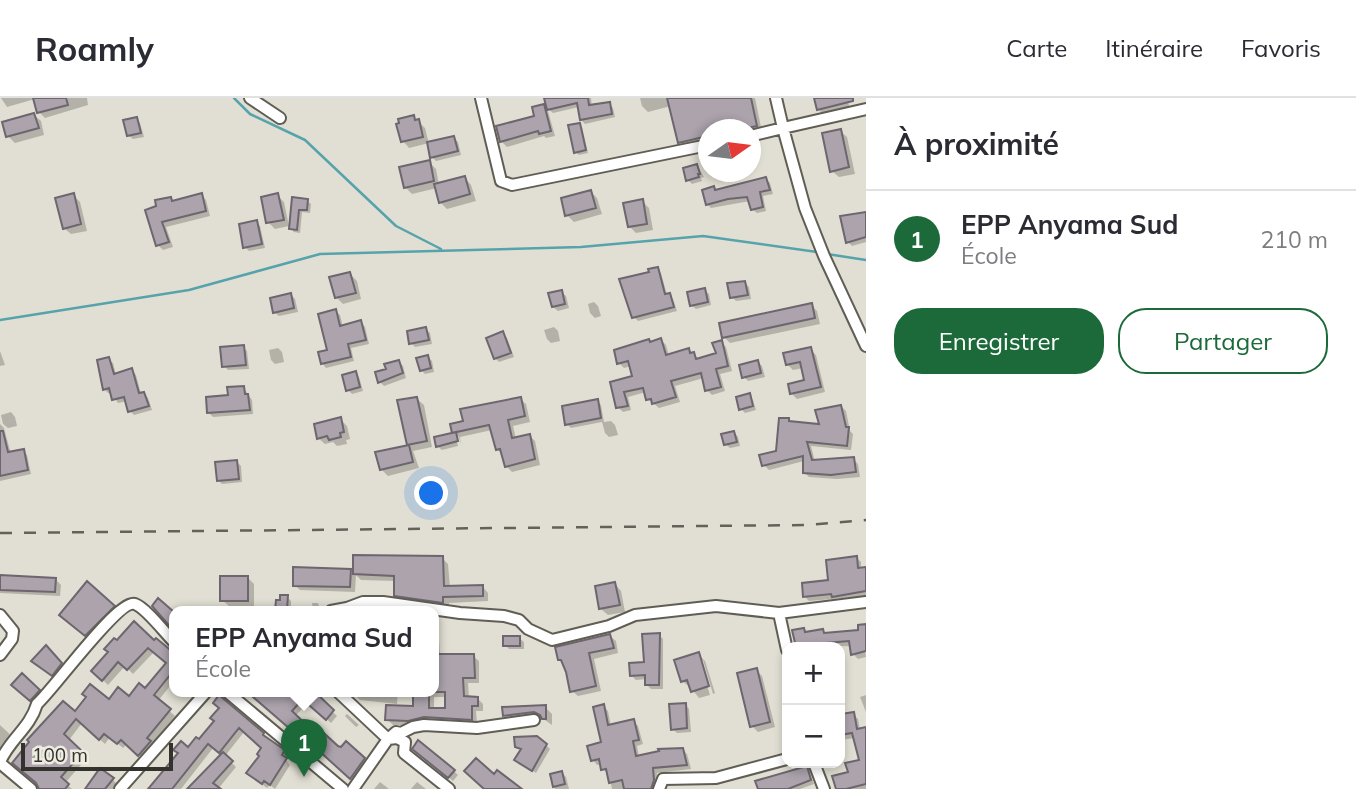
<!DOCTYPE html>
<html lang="fr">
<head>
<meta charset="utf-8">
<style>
  :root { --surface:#fff; --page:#f2f2f3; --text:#2b2b33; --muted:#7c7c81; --line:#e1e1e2; --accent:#1c6a3a }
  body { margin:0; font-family:Mulish,sans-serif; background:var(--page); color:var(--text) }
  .controls { position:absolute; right:21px; bottom:21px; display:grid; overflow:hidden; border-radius:14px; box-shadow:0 4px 10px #0003 }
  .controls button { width:63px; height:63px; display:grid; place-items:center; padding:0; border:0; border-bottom:2px solid var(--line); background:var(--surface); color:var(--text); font:35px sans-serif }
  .compass { position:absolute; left:698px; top:21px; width:63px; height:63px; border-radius:50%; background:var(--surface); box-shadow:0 4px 10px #0003; rotate:76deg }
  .scale { position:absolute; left:21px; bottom:18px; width:152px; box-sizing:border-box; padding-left:7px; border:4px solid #33322d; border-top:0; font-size:19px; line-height:24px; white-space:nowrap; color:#33322d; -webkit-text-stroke:5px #eeece0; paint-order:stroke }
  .you { position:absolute; left:432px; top:396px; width:24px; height:24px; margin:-18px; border:5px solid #fff; border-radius:50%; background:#1a73e8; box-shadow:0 0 0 10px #1a73e833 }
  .badge { display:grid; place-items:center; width:46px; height:46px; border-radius:50%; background:var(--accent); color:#fff; font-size:23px; font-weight:700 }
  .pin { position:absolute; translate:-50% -58px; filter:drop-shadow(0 2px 4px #0008) }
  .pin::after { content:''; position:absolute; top:37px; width:24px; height:21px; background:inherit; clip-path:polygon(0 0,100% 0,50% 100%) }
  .popup { position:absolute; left:169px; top:508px; width:270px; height:91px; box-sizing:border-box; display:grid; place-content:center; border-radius:14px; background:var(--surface); filter:drop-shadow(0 2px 5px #0005); font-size:23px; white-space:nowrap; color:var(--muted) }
  .popup b { font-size:26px; color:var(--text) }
  .popup::after { content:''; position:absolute; left:50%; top:100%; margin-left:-14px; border:14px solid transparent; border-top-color:var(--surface) }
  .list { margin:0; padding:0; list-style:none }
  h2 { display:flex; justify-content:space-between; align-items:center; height:91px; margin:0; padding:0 28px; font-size:30px }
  h2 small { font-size:23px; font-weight:400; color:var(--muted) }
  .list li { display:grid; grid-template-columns:46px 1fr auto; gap:21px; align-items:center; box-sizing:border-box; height:98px; padding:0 28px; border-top:2px solid var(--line) }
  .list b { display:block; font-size:26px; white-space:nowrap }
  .list p { margin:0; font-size:23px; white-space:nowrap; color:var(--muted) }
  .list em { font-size:23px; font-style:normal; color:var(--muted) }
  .actions { display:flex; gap:14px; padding:21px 28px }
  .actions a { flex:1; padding:16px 0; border:2px solid var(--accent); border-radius:28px; text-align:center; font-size:24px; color:var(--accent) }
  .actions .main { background:var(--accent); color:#fff }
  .map { position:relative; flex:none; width:866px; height:691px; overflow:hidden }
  header { display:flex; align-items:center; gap:42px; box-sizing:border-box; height:98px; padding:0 35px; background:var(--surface); border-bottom:2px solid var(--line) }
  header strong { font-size:33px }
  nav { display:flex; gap:38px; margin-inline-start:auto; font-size:24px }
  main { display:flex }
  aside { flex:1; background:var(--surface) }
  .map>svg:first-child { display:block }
  .shadow { fill:#0003; fill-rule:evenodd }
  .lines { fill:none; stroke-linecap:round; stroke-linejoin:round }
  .stream { stroke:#57a3ac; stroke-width:2.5 }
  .building { fill:#aca3ad; stroke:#6d666e; stroke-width:2 }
  .street-casing { stroke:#605e54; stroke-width:14 }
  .street { stroke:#fff; stroke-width:10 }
  .rail { stroke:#63615a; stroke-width:2.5; stroke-dasharray:12 12; stroke-linecap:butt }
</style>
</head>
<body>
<header>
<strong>Roamly</strong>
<nav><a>Carte</a><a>Itinéraire</a><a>Favoris</a></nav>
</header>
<main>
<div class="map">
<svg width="866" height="691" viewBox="0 0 866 691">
  <rect width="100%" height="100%" fill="#e1dfd3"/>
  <!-- shadow -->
  <path class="shadow" d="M 1,0 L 87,0 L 88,7 L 45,20 L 39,14 L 35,1 L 7,9 Z
    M 546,0 L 591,0 L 592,9 L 609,6 L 613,10 L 615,19 L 585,26 L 581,22 L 579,9 L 553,15 L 548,11 Z
    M 640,0 L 755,0 L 762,34 L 750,36 L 750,32 L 708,32 L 708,45 L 686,50 L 680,44 L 671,8 L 648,14 L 642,8 Z
    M 824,0 L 847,0 L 850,11 L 824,17 L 818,11 Z
    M 543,8 L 548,13 L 555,38 L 546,40 L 544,38 L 507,49 L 501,43 L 536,19 Z
    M 34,17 L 41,23 L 44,37 L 15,45 L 8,38 Z
    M 413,19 L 425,30 L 429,46 L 453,39 L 458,44 L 461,57 L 436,63 L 432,59 L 429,45 L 409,50 L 403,43 Z
    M 136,21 L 140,25 L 144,39 L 133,41 L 128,37 Z
    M 579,27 L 582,29 L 588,55 L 579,57 L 576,54 Z
    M 840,33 L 847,39 L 855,76 L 839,79 L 832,73 Z
    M 429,64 L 436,71 L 439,87 L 465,80 L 471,87 L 476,103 L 447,111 L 440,104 L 437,90 L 412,96 L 405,89 Z
    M 698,68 L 704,79 L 701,80 L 702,83 L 692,86 L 688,82 L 685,71 Z
    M 766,81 L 770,85 L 773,96 L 763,98 L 766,113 L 757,115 L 752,111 L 750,103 L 711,110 L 707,106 L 713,90 L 717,93 Z
    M 591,94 L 597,100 L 602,116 L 574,124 L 567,117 Z
    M 73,97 L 80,104 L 87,133 L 71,136 L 64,130 Z
    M 201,97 L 206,102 L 210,118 L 166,129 L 173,149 L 163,152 L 158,147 L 147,113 L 171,100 L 174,104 Z
    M 277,97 L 284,104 L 289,128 L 275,131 L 268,124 Z
    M 294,101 L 307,103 L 311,106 L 310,115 L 302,114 L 300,135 L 294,134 L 290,130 Z
    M 642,103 L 649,110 L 653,132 L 636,135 L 629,128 Z
    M 866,117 L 866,144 L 852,148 L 848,144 L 842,120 Z
    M 256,124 L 260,128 L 265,150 L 249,153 L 245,149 Z
    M 657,171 L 661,175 L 667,197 L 673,201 L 677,213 L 638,223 L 634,219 L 651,175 Z
    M 350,176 L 357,183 L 361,201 L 343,206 L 336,199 Z
    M 744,184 L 749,189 L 751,201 L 736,203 L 732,199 Z
    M 704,192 L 709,196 L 711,207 L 696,211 L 691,207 Z
    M 561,194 L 566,198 L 569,210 L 558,213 L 553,209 Z
    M 291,197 L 295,201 L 298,214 L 279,218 L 274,214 Z
    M 594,204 L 598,208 L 601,218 L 595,220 L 590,215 L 588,206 Z
    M 811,207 L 817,213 L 820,226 L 730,245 L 724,239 Z
    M 335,213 L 340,217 L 343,229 L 361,224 L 365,229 L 369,246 L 351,250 L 354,263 L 326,270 L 322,265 L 329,253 Z
    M 554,229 L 558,233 L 560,243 L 551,245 L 547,241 L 544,232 Z
    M 425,231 L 430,235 L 432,246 L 415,249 L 411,245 Z
    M 503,235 L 507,240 L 514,259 L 499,264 L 495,260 Z
    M 661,242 L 666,247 L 669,258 L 688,252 L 699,262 L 718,257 L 721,244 L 726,249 L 732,273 L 720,276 L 725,293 L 712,297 L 707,292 L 704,280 L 675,288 L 680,304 L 659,310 L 648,301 L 646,294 L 628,299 L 631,312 L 623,314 L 618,309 L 612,285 L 634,279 L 631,268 L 624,270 L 619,265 L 651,245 Z
    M 243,249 L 247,253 L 249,271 L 228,272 L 224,268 Z
    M 278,250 L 282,254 L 284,264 L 275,266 L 271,262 L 269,252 Z
    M 810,251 L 816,257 L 825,294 L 797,301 L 791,295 L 807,283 L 803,270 L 793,272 L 787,266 Z
    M 0,253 L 5,267 L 0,268 Z
    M 428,259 L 432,263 L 434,274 L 425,276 L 421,272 Z
    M 108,261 L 113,265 L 116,277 L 132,272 L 136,277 L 141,296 L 144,295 L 148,300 L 152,312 L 134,317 L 130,313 L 127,303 L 118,305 L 112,295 L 108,295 L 104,291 Z
    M 399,264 L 403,268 L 406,280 L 384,288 L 380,284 Z
    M 758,264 L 762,268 L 765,279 L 748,283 L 744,279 Z
    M 355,275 L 359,279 L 363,293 L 352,296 L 348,292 Z
    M 243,289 L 252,302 L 253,316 L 213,319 L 209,315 Z
    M 749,297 L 753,302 L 756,312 L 745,315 L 741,311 Z
    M 417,301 L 424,307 L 432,349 L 413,353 L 419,370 L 388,378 L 381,371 L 378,356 L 411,348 L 409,346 Z
    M 520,301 L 526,306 L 530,324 L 513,328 L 516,341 L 530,338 L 535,343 L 540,367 L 512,374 L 506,368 L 504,358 L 497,351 L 492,332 L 460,339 L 461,347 L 459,339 L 454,334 L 465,324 Z
    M 597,303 L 601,307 L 604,324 L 611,323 L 615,327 L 618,337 L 609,339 L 605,335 L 602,324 L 571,330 L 567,326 Z
    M 841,308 L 846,313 L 850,333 L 853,336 L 851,352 L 811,348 L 815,364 L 853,361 L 858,366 L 860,379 L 837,381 L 809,379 L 804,374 L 804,363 L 769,372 L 764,367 L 778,354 L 791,325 L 821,328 Z
    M 11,314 L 15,319 L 17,328 L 8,330 L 3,326 L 1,317 Z
    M 340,321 L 347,328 L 350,341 L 346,342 L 347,346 L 337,348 L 333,344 L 325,346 L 318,340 Z
    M 0,326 L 4,330 L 11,356 L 23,353 L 27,357 L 31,376 L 0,383 Z
    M 734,334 L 738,339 L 740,348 L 730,350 L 725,346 Z
    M 455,336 L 458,348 L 442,352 L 437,348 Z
    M 237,364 L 241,368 L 242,384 L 222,386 L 218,382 Z
    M 355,458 L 442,460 L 448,466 L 450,490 L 482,488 L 488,495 L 488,503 L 449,505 L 449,510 L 402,503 L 396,497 L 396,483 L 361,482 L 356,477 L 355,494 L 300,492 L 295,487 L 350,473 L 354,477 Z
    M 856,459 L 861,464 L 861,472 L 866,471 L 866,498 L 809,503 L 805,499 L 830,484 Z
    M 0,480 L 56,482 L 61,487 L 60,498 L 0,495 Z
    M 248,480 L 254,486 L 254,513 L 225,513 L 229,508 L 222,502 Z
    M 615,486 L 621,493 L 625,514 L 608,517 L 601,511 Z
    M 287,499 L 291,503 L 291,513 L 279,513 L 277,511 Z
    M 312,505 L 318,505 L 320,513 L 313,513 Z
    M 114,509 L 119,515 L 92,542 L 67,523 Z
    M 860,528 L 866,528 L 866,542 L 864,542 L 866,559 L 858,561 L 853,556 L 852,548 L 798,549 L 794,533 L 803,532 L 807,536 L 823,533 L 826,536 L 860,534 Z
    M 434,537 L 439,543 L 440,558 L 473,558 L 479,563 L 479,585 L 468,585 L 469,600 L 478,601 L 483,606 L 483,613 L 476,613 L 477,626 L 393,627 L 387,621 L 415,610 L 415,593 L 434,593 ZM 434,599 L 446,599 L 447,612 L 434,612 Z
    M 659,537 L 663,541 L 663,591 L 651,591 L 647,587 L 647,581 L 636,582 L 631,577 L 646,566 Z
    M 610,538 L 616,543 L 618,555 L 594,561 L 601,593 L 578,598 L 572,593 L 565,566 L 560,561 Z
    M 519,540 L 524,544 L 524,551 L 509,551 L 505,547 Z
    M 156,543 L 174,558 L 174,583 L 158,603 L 175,618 L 152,646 L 155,649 L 145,662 L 127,646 L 123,650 L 110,639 L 105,646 L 82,625 L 69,642 L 87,660 L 65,685 L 72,691 L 39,691 L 38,685 L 14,665 L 75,615 L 109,604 L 129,600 L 146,592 L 168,565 L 154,554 L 133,576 L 125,568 L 108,587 L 94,573 Z
    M 46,550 L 65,571 L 57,580 L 34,563 Z
    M 698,556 L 705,563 L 715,595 L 713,596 L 703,562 L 699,562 L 710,597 L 699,600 L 691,590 L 682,583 Z
    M 756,572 L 762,578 L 775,629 L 758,634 L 752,628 Z
    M 22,578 L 42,597 L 35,606 L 14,587 Z
    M 248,593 L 283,593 L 302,611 L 295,618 L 310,632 L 341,652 L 364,661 L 368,665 L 355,684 L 312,645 L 310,647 Z
    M 311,593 L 337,618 L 331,625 L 305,601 Z
    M 355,593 L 398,593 L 397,606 L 360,602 L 355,597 Z
    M 866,597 L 866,614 L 860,599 Z
    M 685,606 L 689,611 L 691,634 L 677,635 L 673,631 Z
    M 603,608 L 608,613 L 611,628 L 633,623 L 638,628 L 643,646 L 637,648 L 639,659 L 682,651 L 687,656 L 691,671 L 657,675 L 656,691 L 612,691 L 609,676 L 603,671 L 602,666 L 597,667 L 593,662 L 603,645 Z
    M 545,609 L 552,616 L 552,627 L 542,620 L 511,624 L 505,618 Z
    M 347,616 L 359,627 L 356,629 L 345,618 Z
    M 853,616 L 858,621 L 860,632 L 866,630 L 866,691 L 838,691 L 861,663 L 855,640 L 840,642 L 840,618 Z
    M 216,624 L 263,637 L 288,658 L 286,662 L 290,667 L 275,691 L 270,687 L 267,690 L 254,680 L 263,650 L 244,634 L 225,658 L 236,669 L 218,691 L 190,691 L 222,657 L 213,650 L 181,691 L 151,691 L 188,652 L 199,644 Z
    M 0,627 L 15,641 L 0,663 Z
    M 840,645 L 844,660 L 840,661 Z
    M 546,647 L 550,651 L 536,675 L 516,662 L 522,653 L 516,648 Z
    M 419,653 L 454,673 L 458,677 L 453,683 Z
    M 806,670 L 810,675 L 814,686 L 800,691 L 760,691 Z
    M 562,675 L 566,679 L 569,691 L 555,691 L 552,677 Z
    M 112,681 L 119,688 L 117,691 L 87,691 Z
    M 380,684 L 389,691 L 374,691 Z
    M 417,684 L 426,691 L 411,691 Z"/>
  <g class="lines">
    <!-- stream -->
    <path class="stream" d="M 234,0 L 250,16 L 305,42 L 396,128 L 441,151
      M 827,156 L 866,162
      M 0,222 L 189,192 L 320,156 L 581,149 L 703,138 L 817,154"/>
  </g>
  <!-- building -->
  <path class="building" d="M 33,0 L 66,0 L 68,7 L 37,15 Z
    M 544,0 L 588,0 L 589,7 L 610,4 L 612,16 L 580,22 L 577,5 L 547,12 Z
    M 667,0 L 751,0 L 757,28 L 738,32 L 707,32 L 708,38 L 678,45 Z
    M 814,0 L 853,0 L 853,3 L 817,12 Z
    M 544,6 L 551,33 L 539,36 L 538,33 L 500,44 L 496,28 L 534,18 L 532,9 Z
    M 34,15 L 39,30 L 6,39 L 2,24 Z
    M 414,17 L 415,22 L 419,21 L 423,39 L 401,44 L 396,26 L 399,25 L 398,21 Z
    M 137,19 L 141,35 L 127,38 L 123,22 Z
    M 580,25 L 586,52 L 574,55 L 568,27 Z
    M 841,31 L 849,69 L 830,74 L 822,35 Z
    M 454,38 L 458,53 L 430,60 L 427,44 Z
    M 430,62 L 434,83 L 404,90 L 399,69 Z
    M 697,66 L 700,76 L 698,76 L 699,79 L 686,83 L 683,70 Z
    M 465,78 L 470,96 L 439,105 L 434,86 Z
    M 766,79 L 770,92 L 760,94 L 763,109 L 751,112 L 747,99 L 728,101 L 706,107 L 702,92 L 714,88 L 715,92 Z
    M 591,92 L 596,110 L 565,118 L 561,100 Z
    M 74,95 L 81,126 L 63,131 L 55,100 Z
    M 202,95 L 206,113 L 162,124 L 169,144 L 156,148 L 145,112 L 156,108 L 155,102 L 171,99 L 172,103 Z
    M 278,95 L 284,122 L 266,125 L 261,99 Z
    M 292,99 L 308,101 L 307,112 L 299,112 L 297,132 L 289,131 Z
    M 643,101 L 647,126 L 628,129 L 623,105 Z
    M 866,114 L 866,139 L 846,145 L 840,118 Z
    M 257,122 L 262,146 L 243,150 L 239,126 Z
    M 658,169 L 665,196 L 670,195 L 674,209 L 632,220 L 619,181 L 649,174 L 648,171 Z
    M 350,174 L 356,195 L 335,200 L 329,179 Z
    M 745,183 L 748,197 L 730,200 L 727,185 Z
    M 705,190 L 708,204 L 690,208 L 687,194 Z
    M 562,192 L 565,206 L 552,209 L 548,195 Z
    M 291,195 L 294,210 L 273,215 L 270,200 Z
    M 812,205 L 815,220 L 722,240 L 719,225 Z
    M 336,211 L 340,228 L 361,222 L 366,242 L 348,246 L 351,259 L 321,266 L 318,254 L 327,252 L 318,216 Z
    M 426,229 L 429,242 L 409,246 L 407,233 Z
    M 503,233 L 511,255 L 494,261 L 486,240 Z
    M 661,240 L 666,257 L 689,250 L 690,255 L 694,254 L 696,261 L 716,255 L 712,245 L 722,242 L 728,268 L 716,271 L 721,289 L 705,293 L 701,275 L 671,283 L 676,299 L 652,306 L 651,301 L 646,302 L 643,290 L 624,294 L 628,308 L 616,310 L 610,284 L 632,278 L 628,263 L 617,266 L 614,252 L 649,241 L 650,244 Z
    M 244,247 L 246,267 L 222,269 L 220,249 Z
    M 811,249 L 821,289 L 790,296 L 788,286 L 804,282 L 800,264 L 786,267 L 783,255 Z
    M 428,257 L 431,270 L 420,273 L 416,260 Z
    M 109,259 L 114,276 L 132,270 L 139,295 L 144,294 L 149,308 L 128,314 L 124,299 L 112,302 L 109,290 L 103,292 L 97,262 Z
    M 399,262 L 403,275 L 378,285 L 375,274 L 386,271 L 384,266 Z
    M 758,262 L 761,275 L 742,280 L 739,267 Z
    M 356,273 L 360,289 L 346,293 L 342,277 Z
    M 244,288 L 245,296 L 248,296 L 250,312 L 207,315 L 206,299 L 228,297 L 227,289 Z
    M 750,295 L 753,308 L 739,312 L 736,299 Z
    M 417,299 L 427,343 L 407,347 L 397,302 Z
    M 521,299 L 525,318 L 508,322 L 512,340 L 530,336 L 535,361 L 505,369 L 500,351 L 496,352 L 489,327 L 452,335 L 450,326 L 463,323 L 460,311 Z
    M 598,301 L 601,320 L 565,327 L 562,308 Z
    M 841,307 L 846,329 L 849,329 L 847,348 L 807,344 L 812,362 L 854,359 L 856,374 L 831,377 L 803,375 L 803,358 L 762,368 L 759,357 L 776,353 L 779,320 L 789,320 L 789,323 L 819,326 L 815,312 Z
    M 341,319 L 344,334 L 340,335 L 341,339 L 329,342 L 327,338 L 317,341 L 314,326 Z
    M 0,333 L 3,333 L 8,354 L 24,351 L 28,372 L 0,378 Z
    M 734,333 L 737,344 L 724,347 L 721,336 Z
    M 456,334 L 458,343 L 436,349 L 434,339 Z
    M 409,347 L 413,364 L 380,372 L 375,354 Z
    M 237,362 L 239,381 L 217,383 L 215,364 Z
    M 353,457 L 443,458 L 444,488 L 483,487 L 483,498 L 443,499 L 443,505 L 394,498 L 394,478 L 353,476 Z
    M 857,458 L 858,470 L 866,469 L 866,493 L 832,499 L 831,496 L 803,499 L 802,485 L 828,482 L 826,462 Z
    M 293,469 L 351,471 L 350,489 L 293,488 Z
    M 0,477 L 56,480 L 55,494 L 0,492 Z
    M 220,478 L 248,478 L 248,503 L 220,503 Z
    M 87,483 L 115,508 L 85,538 L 59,517 Z
    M 615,484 L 620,507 L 599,511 L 595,488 Z
    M 280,497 L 288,497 L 287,512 L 275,512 L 276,502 L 280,502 Z
    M 158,500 L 174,514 L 174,533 L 152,508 Z
    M 134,523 L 154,542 L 156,540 L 174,555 L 174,572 L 154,597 L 171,611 L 147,640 L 151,643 L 138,658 L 121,642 L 117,646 L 104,636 L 99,642 L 76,621 L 64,636 L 83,654 L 61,679 L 69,686 L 65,691 L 39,691 L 36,685 L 12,665 L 29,644 L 27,642 L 63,603 L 75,613 L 86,599 L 82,596 L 90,586 L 109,601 L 118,589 L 129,598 L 139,585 L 145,590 L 166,565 L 148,550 L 127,572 L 118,564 L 102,583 L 91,573 L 108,554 L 104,551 L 114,540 L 117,542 Z
    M 866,526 L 866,553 L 851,557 L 849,543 L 826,545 L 827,549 L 796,549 L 792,532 L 804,530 L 805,534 L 823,531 L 824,535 L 858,532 L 858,527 Z
    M 660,535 L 659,587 L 645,587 L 645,577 L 630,578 L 629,565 L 644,564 L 642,536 Z
    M 610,536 L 614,550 L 589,555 L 596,588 L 570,594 L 566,574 L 561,562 L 558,562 L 555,549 Z
    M 503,538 L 520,538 L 520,548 L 503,548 Z
    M 46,547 L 62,565 L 52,578 L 31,563 Z
    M 699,554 L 709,588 L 691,594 L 687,582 L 681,584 L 674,562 Z
    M 433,556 L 474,556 L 475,580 L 463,580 L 464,598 L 478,599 L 478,608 L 472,608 L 472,622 L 424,619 L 408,623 L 385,622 L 386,607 L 413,608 L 413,593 L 429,593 L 429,610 L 445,610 L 445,594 L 433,594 Z
    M 757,570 L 770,624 L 750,629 L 737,575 Z
    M 22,575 L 40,592 L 30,603 L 11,587 Z
    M 246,593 L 288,593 L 300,604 L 292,613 L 310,630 L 314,626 L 338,648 L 341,649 L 346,643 L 365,660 L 350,681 L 307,642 L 305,644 Z
    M 309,593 L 314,593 L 334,612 L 326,622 L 302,601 Z
    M 219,597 L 264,635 L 263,637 L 285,652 L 282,657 L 287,660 L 270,687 L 264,683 L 262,686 L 246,675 L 259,658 L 257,656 L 261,650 L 239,630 L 219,655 L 208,646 L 172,691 L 148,691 L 178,655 L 173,652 L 181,643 L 188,649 L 196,639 L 199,641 L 214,623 L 210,620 L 219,610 L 213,605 Z
    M 686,605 L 687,630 L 671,632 L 669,606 Z
    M 604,606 L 608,627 L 634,621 L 639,642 L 633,643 L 636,658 L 659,653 L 658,651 L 683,650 L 687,667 L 653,670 L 654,682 L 651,691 L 624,691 L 622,682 L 609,685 L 606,671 L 601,672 L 599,661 L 591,663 L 587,648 L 601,644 L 593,609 Z
    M 546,607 L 546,621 L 542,621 L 540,617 L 534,614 L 503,618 L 502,609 Z
    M 854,614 L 857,631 L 866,629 L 866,686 L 846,691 L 836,691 L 832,678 L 848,674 L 845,665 L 859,662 L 852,635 L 840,637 L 841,616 Z
    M 537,638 L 547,646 L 532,673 L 514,662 L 521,651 L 515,649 L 514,639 Z
    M 418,642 L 455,672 L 448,680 L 412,651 Z
    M 223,654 L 233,663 L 213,685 L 221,691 L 187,691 Z
    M 476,660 L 494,676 L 497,672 L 522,691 L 484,691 L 464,673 Z
    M 807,668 L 811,682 L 788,691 L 758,691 L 755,683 Z
    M 100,670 L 114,680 L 105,691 L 85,691 Z
    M 562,673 L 565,686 L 553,689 L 550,676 Z"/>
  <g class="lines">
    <defs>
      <path id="street" d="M 250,0 L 280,20
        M 481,0 L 501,83 L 512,87 L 708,47
        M 866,11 L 783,30 L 805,110 L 824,158 L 866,248
        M 750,38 L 783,30 L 776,0
        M 331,513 L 347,510 L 363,504 L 383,504 L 460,515 L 504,518 L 519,522 L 528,531 L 552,542 L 609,528 L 635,517 L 716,508 L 779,515 L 866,504
        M 779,515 L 787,552
        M 0,517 L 13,533 L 12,541 L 0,557
        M 226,593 L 343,691
        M 337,593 L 388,641
        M 388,641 L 397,640 L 405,644 L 404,655 L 449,691
        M 0,664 C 9,642 30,630 37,606 C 54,591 118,501 135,506 C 146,510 165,535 174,544
        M 0,665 L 31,691
        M 814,665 L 824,691
        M 120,691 L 207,593
        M 353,691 L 388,641 L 396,634 L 401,635 L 413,629 L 424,627 L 477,630 L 534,622
        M 659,691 L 663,681 L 716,680 L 787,661"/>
    </defs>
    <!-- street casing -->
    <use href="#street" class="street-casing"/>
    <!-- street -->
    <use href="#street" class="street"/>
    <!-- rail -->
    <path class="rail" d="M 0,435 L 806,427 L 866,422"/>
  </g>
</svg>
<div class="controls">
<button>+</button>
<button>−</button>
</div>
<svg class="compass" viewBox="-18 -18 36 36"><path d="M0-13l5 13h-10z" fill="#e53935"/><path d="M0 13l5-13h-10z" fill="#7c7c81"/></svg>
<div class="scale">100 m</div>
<div class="you"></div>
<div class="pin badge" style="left:304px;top:679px">1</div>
<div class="popup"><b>EPP Anyama Sud</b>École</div>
</div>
<aside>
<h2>À proximité<small></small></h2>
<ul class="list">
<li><span class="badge">1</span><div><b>EPP Anyama Sud</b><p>École</p></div><em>210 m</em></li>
</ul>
<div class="actions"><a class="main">Enregistrer</a><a>Partager</a></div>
</aside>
</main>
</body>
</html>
